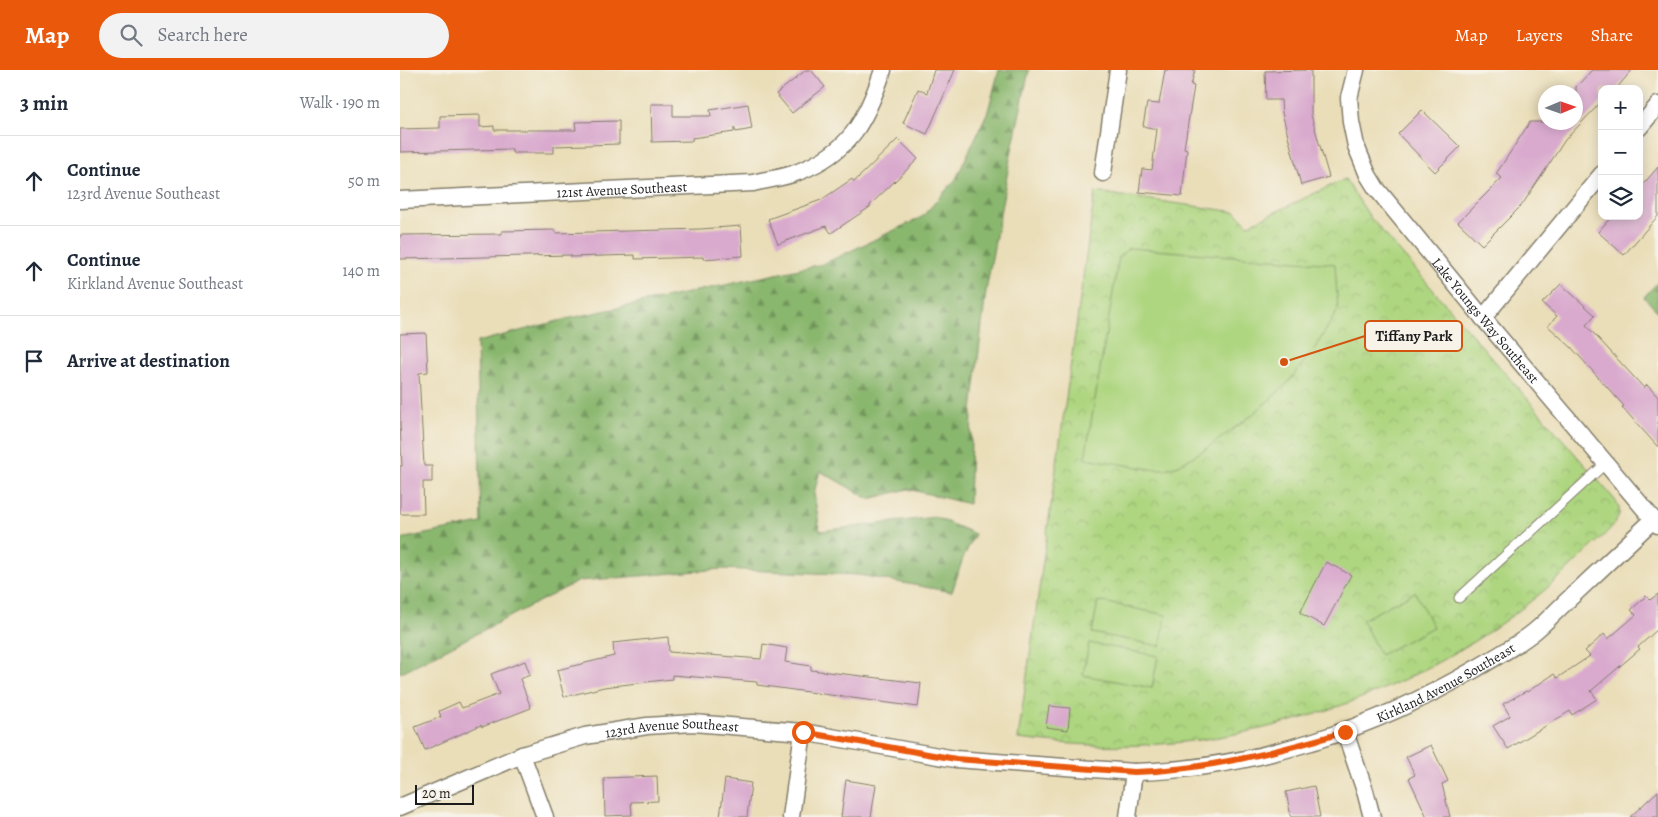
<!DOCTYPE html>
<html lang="en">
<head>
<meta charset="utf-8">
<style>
  :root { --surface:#fff; --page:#f2f2f3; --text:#1f2937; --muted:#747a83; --line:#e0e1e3; --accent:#ea580c }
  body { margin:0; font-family:Alegreya,serif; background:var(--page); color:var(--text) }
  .controls { position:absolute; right:15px; top:15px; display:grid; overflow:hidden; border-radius:10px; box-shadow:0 2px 12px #0003 }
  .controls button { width:45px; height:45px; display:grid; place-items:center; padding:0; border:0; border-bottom:1px solid var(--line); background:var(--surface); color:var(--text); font:25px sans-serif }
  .compass { position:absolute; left:1138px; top:15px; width:45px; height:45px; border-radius:50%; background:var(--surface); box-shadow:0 2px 12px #0003; rotate:88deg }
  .scale { position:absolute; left:15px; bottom:12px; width:59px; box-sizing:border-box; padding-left:5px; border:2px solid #1c1c1c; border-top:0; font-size:14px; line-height:18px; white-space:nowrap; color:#1c1c1c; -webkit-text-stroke:4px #f7f3e8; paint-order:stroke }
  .stop { position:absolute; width:15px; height:15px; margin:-11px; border:4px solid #ea580c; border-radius:50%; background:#fff }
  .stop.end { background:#ea580c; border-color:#fff; box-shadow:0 1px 5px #0008 }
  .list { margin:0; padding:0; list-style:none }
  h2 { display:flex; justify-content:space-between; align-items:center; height:65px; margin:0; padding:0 20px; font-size:21px }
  h2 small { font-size:16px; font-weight:400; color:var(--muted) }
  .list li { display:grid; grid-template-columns:32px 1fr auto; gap:15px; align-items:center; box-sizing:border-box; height:90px; padding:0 20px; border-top:1px solid var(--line) }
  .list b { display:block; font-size:19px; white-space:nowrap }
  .list p { margin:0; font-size:16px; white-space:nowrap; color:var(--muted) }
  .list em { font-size:16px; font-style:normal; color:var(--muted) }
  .icon { flex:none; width:28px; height:28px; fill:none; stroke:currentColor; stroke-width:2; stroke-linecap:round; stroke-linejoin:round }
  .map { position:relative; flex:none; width:1258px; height:747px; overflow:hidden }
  header { display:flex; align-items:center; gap:30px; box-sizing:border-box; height:70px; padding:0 25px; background:var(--accent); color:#fff }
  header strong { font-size:24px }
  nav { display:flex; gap:28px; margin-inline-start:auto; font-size:18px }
  .search { width:350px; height:45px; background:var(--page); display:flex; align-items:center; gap:12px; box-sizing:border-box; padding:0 18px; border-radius:28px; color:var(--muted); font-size:19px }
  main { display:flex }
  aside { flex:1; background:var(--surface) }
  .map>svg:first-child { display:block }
  .forest { fill:url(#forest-firs); stroke:#536a45 }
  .park { fill:url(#park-crowns); stroke:#65794e }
  .garden { fill:#aed680; stroke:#65794e }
  .building { fill:#d9aace }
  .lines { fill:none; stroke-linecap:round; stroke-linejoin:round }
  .service-casing { stroke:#837d6a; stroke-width:11 }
  .minor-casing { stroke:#837d6a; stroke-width:19 }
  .service { stroke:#fff; stroke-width:9 }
  .minor { stroke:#fff; stroke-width:16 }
  .route { stroke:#ea580c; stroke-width:6 }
  .labels { text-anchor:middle; stroke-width:4; stroke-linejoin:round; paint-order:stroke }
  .street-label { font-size:14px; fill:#1c1c1c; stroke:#f7f3e8 }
  .leader { fill:none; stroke:#d4530e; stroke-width:2 }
  .callout-dot { fill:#d4530e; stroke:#f7f3e8; stroke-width:2 }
  .callout { fill:#f7f3e8; stroke:#d4530e; stroke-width:2 }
  .callout-label { font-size:15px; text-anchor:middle; font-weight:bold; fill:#1c1c1c }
</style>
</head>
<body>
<header>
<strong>Map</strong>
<div class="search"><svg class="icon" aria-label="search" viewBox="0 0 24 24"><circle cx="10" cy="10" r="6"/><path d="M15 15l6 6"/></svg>Search here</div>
<nav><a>Map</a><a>Layers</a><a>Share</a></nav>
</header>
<main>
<aside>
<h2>3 min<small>Walk · 190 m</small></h2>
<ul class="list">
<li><svg class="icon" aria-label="ahead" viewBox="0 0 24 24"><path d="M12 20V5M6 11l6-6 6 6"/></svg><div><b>Continue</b><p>123rd Avenue Southeast</p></div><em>50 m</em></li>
<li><svg class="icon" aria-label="ahead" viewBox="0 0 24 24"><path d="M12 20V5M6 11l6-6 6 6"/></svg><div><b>Continue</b><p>Kirkland Avenue Southeast</p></div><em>140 m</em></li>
<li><svg class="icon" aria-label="arrive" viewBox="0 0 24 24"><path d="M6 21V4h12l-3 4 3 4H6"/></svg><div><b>Arrive at destination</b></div></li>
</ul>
</aside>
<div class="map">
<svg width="1258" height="747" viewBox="0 0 1258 747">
  <defs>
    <pattern id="forest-firs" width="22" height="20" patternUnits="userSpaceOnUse" patternTransform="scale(1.25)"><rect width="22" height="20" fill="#8ab76e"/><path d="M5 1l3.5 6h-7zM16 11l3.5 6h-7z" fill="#70945a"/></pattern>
    <pattern id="park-crowns" width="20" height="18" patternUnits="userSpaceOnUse" patternTransform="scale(1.25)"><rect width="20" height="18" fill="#aed680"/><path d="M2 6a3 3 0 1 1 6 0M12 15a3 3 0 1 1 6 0" fill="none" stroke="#95b76e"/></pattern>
  </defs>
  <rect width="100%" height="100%" fill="#f7f3e8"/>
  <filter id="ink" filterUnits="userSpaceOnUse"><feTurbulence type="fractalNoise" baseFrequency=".02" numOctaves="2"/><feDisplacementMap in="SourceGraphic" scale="10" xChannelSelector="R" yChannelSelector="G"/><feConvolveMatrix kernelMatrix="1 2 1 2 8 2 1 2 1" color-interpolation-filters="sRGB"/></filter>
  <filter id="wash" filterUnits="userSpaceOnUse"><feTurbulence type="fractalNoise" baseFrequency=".0096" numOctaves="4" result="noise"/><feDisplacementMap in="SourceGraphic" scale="20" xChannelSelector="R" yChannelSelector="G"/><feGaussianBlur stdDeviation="1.12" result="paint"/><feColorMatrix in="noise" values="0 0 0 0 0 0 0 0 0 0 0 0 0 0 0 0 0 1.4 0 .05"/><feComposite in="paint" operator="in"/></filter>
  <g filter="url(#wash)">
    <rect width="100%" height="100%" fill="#eadeb9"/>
    <!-- forest -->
    <path class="forest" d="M 599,0 L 629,0 L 610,89 L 586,221 L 572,341 L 569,434 L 508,419 L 469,429 L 420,401 L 414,423 L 420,461 L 535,447 L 575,464 L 563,488 L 552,522 L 459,505 L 322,499 L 179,511 L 0,603 L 0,469 L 81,453 L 77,272 L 166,249 L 423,194 L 522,147 L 556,109 L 588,41 Z
      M 1258,212 L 1258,242 L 1244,227 Z"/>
    <!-- park -->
    <path class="park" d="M 945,109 L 970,147 L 1215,430 C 1218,434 1220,438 1219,444 C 1217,456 1191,477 1182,486 C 1073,594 925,658 773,673 C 721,678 669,675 618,669 L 695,122 L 836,142 L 848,155 Z"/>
    <!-- garden -->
    <path class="garden" d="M 729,178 L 935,194 L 938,240 L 915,278 L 886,315 L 852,345 L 809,377 L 779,395 L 765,399 L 750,399 L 685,388 L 719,187 Z
      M 1015,522 L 1033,557 L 980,585 L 962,550 Z
      M 698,531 L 766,545 L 760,576 L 692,563 Z
      M 689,573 L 758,586 L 752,618 L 683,605 Z"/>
    <g id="blocks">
      <!-- building -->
      <path class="building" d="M 406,0 L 411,0 L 425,17 L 392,43 L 376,24 Z
        M 534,0 L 555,0 L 527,64 L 503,53 L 518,19 L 527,23 Z
        M 765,0 L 795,0 L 791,15 L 794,16 L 784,78 L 787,79 L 782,126 L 739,122 L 742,99 L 752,100 L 757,59 L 743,56 L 747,33 L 759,34 Z
        M 911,0 L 911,45 L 929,107 L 901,115 L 882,43 L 881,30 L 866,30 L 865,1 Z
        M 1192,0 L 1232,0 L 1216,19 L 1202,19 L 1202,31 L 1165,70 L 1122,135 L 1082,175 L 1058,152 L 1102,108 L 1096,104 L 1130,52 L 1176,52 L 1176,17 Z
        M 251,34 L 273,34 L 273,46 L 311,46 L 310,40 L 348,34 L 352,59 L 336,62 L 334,57 L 334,62 L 292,68 L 292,71 L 252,72 Z
        M 1022,40 L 1060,77 L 1035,102 L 998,64 Z
        M 80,45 L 80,57 L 94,56 L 94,60 L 176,60 L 175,52 L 219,51 L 219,74 L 154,76 L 154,83 L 112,83 L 112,79 L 0,82 L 0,59 L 40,58 L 40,46 Z
        M 498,69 L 518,89 L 470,135 L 470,137 L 431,163 L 426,156 L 378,174 L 368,149 L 421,130 L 452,109 L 454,112 Z
        M 1258,97 L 1258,146 L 1224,185 L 1198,162 L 1212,146 L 1239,146 L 1239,119 Z
        M 341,156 L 343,186 L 303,189 L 303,187 L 235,189 L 235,185 L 171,187 L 171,185 L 0,189 L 0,165 L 102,164 L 102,161 L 155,160 L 155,163 L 301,159 Z
        M 1161,214 L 1195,245 L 1186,255 L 1244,318 L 1247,315 L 1258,327 L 1258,377 L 1222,337 L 1224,336 L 1171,277 L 1148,256 L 1157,246 L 1142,233 Z
        M 26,263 L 28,302 L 19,303 L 24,396 L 32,396 L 32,412 L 23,412 L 24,444 L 0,444 L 0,396 L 2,396 L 0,355 L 0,264 Z
        M 926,492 L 951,505 L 924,556 L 900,543 Z
        M 1258,524 L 1258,559 L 1238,577 L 1240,579 L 1191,621 L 1197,629 L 1172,645 L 1170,641 L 1108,679 L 1093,656 L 1110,646 L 1103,634 L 1126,621 L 1127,622 L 1154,604 L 1157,608 L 1190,586 L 1185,581 L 1204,564 L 1208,569 L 1236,545 L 1231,540 L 1246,526 L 1250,530 Z
        M 268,567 L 269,582 L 361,589 L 363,574 L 387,578 L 385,592 L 411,596 L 411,600 L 521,613 L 518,637 L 357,615 L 357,612 L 272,605 L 272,609 L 204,617 L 164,627 L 157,600 L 214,586 L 213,573 Z
        M 125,591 L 130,605 L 120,609 L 131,638 L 82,657 L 81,655 L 25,680 L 15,657 L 41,647 L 39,641 L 59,632 L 62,638 L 99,624 L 91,604 Z
        M 649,636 L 670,638 L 668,660 L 646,657 Z
        M 1031,675 L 1048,711 L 1042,714 L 1050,747 L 1027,747 L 1009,708 L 1015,705 L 1006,687 Z
        M 257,706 L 258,731 L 231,732 L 232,745 L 205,746 L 204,708 Z
        M 325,709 L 351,713 L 347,747 L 320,747 Z
        M 446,710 L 476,715 L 471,747 L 441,747 Z
        M 914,716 L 920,747 L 891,747 L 886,722 Z
        M 1258,721 L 1258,747 L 1230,747 Z"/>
    </g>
  </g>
  <g filter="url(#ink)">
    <use href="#blocks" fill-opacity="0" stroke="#837d6a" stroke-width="1"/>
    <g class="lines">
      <defs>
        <path id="service" d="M 1059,528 L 1206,393"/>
        <g id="minor">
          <path id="s1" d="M 956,0 L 949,28 L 951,52 L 956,76 L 968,105 L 976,118 L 1083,248 L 1258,455"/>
          <path d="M 1239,58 L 1258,35"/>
          <path d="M 703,103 L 718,0"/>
          <path id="s2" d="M 0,130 L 353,113 C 368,109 384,108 398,102 C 450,82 466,51 483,0"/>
          <path d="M 1083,248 L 1202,104"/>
          <path d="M 945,662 L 965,721 L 972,747"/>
          <path d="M 122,685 L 145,747"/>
          <path id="s3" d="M 0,737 L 122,685 L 185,666 L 247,656 L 293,653 L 403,662 L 555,689 L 734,702 C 854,699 974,659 1077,598 C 1096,587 1118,575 1135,561 C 1147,551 1158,539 1170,528 C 1198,502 1225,476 1253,450"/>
          <path d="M 391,747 L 403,662"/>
          <path d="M 728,747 L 734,702"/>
        </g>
      </defs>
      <!-- service casing -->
      <use href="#service" class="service-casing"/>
      <!-- minor casing -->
      <use href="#minor" class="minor-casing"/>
      <!-- service -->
      <use href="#service" class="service"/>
      <!-- minor -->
      <use href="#minor" class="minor"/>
    </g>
  </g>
  <g class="lines" filter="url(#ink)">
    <!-- route -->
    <path class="route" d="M 403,662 L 556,689 L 734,702 C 807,700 876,682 945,662"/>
  </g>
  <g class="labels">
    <!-- street labels -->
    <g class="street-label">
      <text dy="5" stroke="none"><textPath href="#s2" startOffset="222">121st Avenue Southeast</textPath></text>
      <text dy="5" stroke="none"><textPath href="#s1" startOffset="296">Lake Youngs Way Southeast</textPath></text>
      <text dy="5" stroke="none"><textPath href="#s3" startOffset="1079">Kirkland Avenue Southeast</textPath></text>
      <text dy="5" stroke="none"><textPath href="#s3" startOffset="286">123rd Avenue Southeast</textPath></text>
    </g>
  </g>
  <!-- callouts -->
  <path class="leader" d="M884 292L965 266"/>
  <circle class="callout-dot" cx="884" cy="292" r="5"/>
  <rect class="callout" x="965" y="251" width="97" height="30" rx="5"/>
  <g class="callout-label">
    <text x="1014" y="271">Tiffany Park</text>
  </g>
</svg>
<div class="controls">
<button>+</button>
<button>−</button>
<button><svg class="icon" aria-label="layers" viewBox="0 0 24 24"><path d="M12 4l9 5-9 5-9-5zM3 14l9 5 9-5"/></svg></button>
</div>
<svg class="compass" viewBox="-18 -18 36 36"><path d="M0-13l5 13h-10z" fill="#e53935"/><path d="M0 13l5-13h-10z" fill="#747a83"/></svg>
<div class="scale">20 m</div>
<div class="stop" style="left:403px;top:662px"></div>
<div class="stop end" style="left:945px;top:662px"></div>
</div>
</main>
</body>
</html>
